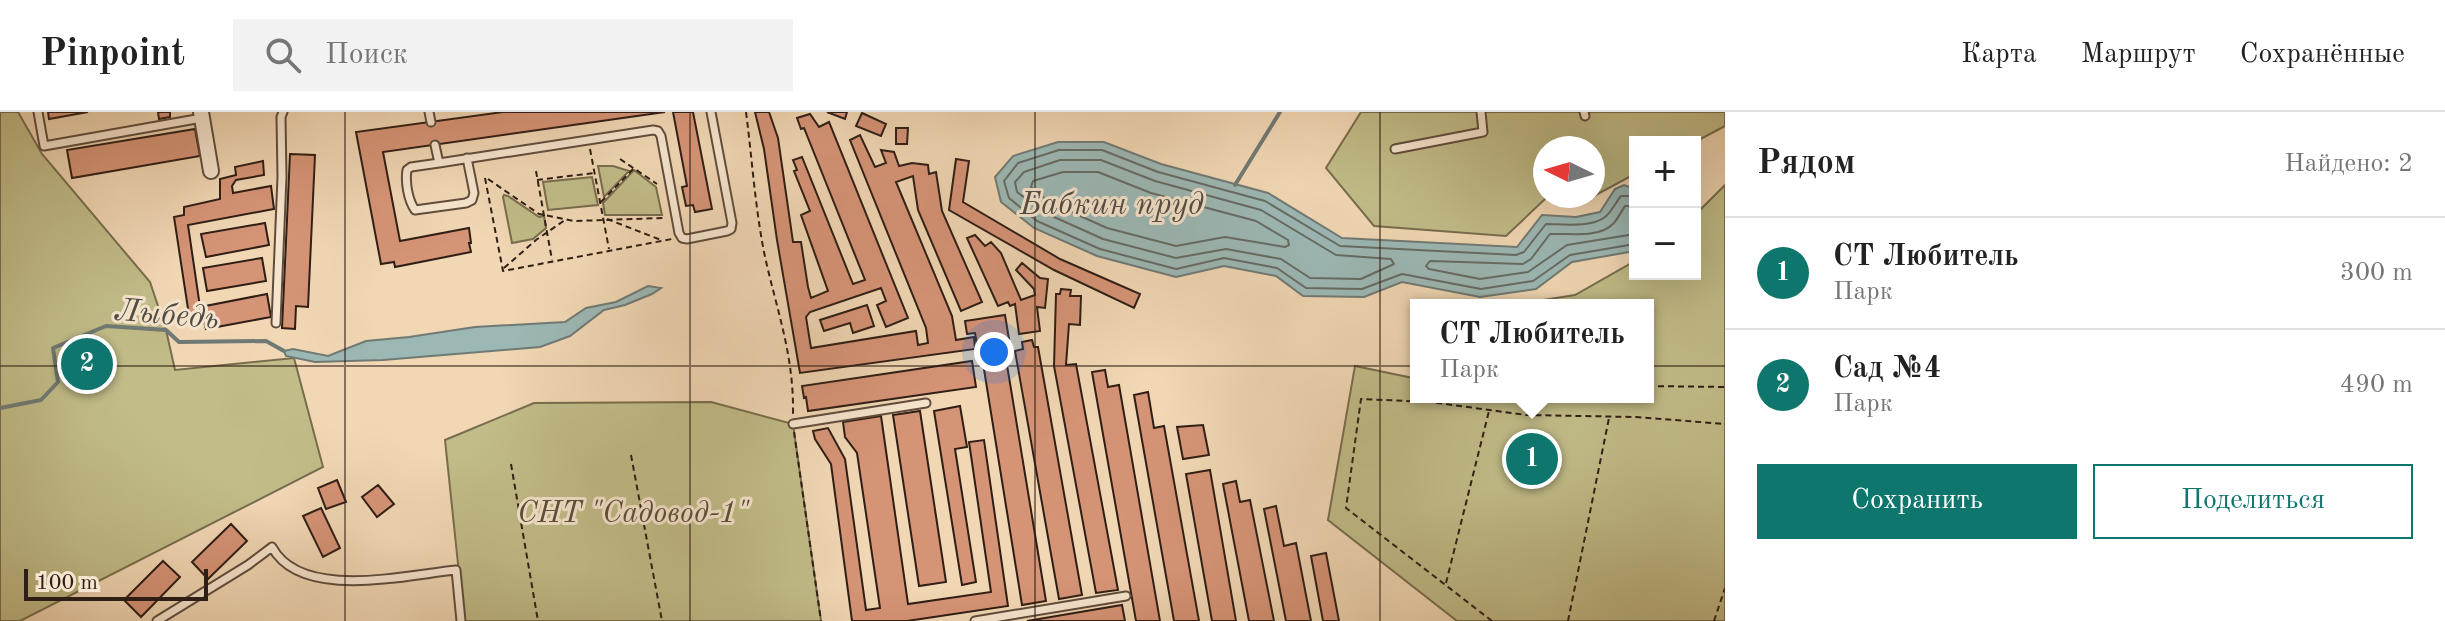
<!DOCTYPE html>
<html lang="ru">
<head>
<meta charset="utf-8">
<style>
  :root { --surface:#fff; --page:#f2f2f2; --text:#222; --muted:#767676; --line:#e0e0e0; --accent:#0f766e }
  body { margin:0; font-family:"Old Standard TT",serif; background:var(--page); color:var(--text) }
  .controls { position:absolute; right:24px; top:24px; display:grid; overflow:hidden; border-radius:0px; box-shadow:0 8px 32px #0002 }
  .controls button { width:72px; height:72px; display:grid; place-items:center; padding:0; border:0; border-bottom:2px solid var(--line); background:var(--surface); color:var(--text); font:40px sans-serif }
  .compass { position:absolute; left:1533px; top:24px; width:72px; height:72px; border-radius:50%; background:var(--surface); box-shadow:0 8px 32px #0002; rotate:275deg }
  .scale { position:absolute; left:24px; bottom:20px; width:184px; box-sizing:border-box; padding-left:8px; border:4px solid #2f1e15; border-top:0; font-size:22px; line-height:28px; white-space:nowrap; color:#2f1e15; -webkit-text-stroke:6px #f6e5ce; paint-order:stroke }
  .you { position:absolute; left:994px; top:240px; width:28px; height:28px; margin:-20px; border:6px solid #fff; border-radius:50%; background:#1a73e8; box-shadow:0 0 0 12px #1a73e833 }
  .badge { display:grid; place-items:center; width:52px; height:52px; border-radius:50%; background:var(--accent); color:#fff; font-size:26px; font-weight:700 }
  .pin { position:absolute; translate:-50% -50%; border:4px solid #fff; box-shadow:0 2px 8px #0006 }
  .popup { position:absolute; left:1410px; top:187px; width:244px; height:104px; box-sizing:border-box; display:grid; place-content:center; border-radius:0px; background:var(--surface); filter:drop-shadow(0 2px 6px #0005); font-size:26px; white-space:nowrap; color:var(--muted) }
  .popup b { font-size:30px; color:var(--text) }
  .popup::after { content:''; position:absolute; left:50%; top:100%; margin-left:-16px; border:16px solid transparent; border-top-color:var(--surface) }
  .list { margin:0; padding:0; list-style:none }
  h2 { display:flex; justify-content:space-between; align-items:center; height:104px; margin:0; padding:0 32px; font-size:34px }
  h2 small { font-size:26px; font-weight:400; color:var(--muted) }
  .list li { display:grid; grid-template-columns:52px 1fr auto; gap:24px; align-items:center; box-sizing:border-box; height:112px; padding:0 32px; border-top:2px solid var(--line) }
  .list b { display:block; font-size:30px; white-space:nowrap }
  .list p { margin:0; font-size:26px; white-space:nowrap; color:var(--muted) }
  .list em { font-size:26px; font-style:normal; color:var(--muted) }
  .actions { display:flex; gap:16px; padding:24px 32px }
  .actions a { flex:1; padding:18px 0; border:2px solid var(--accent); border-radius:0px; text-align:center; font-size:28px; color:var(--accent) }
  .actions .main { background:var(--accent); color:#fff }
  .icon { flex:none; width:44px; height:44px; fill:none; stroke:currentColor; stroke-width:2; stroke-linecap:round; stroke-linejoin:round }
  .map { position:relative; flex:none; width:1725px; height:509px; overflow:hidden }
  header { display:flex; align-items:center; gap:48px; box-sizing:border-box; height:112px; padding:0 40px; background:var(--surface); border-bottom:2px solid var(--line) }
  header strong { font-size:38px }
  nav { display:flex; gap:44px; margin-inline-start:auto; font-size:28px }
  .search { width:560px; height:72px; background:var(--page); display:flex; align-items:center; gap:20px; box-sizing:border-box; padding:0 28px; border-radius:0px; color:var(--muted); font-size:30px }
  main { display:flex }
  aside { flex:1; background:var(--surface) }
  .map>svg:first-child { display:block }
  .green { fill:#c1bc88; stroke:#786d4e; stroke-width:2; fill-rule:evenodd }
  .water { fill:#9cb8b5; stroke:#707a75; stroke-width:2 }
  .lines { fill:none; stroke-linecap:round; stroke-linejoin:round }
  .shore { stroke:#666b65; stroke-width:2 }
  .stream { stroke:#707a75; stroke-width:4 }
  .building { fill:#d69477; stroke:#2f1e15; stroke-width:2 }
  .lane-casing { stroke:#604c3d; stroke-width:11 }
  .street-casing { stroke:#604c3d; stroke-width:18 }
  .path { stroke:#2f1e15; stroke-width:2; stroke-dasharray:6 4; stroke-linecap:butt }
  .lane { stroke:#f6e5ce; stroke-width:7 }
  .street { stroke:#f6e5ce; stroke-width:14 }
  .grid { fill:none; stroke:#2f1e15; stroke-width:2; stroke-opacity:0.55 }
  .labels { text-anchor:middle; stroke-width:6; stroke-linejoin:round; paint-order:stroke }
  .park-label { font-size:30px; font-style:italic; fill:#5b4d38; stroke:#f6e5ce }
  .water-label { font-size:32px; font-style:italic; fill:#504c45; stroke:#f6e5ce }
</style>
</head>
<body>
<header>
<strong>Pinpoint</strong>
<div class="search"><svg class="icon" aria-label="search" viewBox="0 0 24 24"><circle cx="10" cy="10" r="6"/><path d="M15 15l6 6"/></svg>Поиск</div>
<nav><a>Карта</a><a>Маршрут</a><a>Сохранённые</a></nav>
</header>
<main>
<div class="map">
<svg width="1725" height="509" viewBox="0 0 1725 509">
  <rect width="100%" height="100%" fill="#f1d7b4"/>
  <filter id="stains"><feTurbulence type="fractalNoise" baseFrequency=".0025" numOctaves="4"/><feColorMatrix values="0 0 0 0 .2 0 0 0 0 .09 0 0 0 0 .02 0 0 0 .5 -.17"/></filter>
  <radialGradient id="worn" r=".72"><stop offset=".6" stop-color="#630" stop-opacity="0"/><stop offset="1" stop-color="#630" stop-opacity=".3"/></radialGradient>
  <!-- green -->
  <path class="green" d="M 0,0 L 18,0 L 42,42 L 150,170 L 166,218 L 175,258 L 294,246 L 323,355 L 20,509 L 0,509 Z
    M 1361,0 L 1725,0 L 1725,14 L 1695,30 L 1635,30 L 1635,62 L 1594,84 L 1545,87 L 1506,124 L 1374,114 L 1326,56 ZM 1545,36 L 1593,36 L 1593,84 L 1545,84 Z
    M 598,54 L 613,54 L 629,59 L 604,85 Z
    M 634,58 L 656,75 L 662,103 L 605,103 L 603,91 Z
    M 592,65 L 598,93 L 548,98 L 543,70 Z
    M 1725,73 L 1725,509 L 1457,509 L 1328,408 L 1355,254 L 1413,266 L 1416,250 L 1416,285 L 1648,285 L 1648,193 L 1511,193 L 1575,183 L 1635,149 L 1635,162 L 1695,162 L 1695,103 Z
    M 504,83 L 508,84 L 539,105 L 544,104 L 546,116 L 533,127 L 512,131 L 503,85 Z
    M 711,290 L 793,312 L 821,509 L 464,509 L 445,328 L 534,291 Z"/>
  <!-- water -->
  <path class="water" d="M 1058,30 L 1104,30 L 1161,52 L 1268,81 L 1342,126 L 1517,135 L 1542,103 L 1576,105 L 1600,100 L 1615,77 L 1624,73 L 1635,77 L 1635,139 L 1572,150 L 1536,177 L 1480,185 L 1402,170 L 1364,185 L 1303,184 L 1276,164 L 1224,154 L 1176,165 L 1097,144 L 1034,116 L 1001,90 L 995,65 L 1013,44 Z
    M 648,174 L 661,176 L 652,182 L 625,193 L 604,198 L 570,224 L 540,235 L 383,248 L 315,250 L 286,244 L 284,239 L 293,237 L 328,244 L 366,229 L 409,225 L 475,215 L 565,210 L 586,196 L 616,190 Z"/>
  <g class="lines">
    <!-- shore -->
    <path class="shore" d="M 1060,48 L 1101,48 L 1155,69 L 1261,98 L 1336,143 L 1391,147 L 1394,152 L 1361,167 L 1310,166 L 1281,147 L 1226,137 L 1176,146 L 1103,127 L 1043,100 L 1017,80 L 1015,70 L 1024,60 Z
      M 1063,60 L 1098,60 L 1151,81 L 1256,109 L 1288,128 L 1289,133 L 1285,135 L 1225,125 L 1176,134 L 1107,116 L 1049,90 L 1031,75 L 1033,69 Z
      M 1635,84 L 1621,84 C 1616,90 1611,101 1605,105 C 1591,116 1562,112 1546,112 L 1524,140 L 1516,143 L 1340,134 L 1265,89 L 1158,60 L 1102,38 L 1059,38 L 1018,51 L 1004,69 L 1009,86 L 1037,109 L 1100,137 L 1176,157 L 1224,146 L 1277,156 L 1306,176 L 1362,177 L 1402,162 L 1481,177 L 1533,169 L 1570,143 L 1635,132
      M 1635,94 L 1625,94 C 1621,100 1618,106 1614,111 C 1599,127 1569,121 1550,122 L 1531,147 L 1523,152 L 1430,149 L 1426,154 L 1429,157 L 1480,167 L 1528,160 L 1567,133 L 1635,122"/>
    <!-- stream -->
    <path class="stream" d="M 1235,73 L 1280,0
      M 0,296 L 41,288 L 58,270 L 53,236 L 106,214 L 166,218 L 179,230 L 266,229 L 284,239"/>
  </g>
  <!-- building -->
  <path class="building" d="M 48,0 L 88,0 L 49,7 Z
    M 158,0 L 170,0 L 170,5 L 159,7 Z
    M 503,0 L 665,0 L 383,40 L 400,129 L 469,116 L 471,131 L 469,131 L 471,140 L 395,155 L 394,150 L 381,152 L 356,20 Z
    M 673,0 L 693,0 L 712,97 L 695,100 L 693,93 L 686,94 L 682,75 L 687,74 Z
    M 755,0 L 769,0 L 778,26 L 793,130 L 801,130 L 808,175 L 811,186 L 828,179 L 801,103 L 810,99 L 794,59 L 797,58 L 793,48 L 802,45 L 853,172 L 865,168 L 804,16 L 801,17 L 797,6 L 810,2 L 819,15 L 829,10 L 908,206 L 886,215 L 877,193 L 886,189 L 881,176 L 810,200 L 806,205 L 811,236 L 916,219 L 918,233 L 928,231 L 926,216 L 850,28 L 860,23 L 875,55 L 886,51 L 881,38 L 894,40 L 899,54 L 912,51 L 928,53 L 929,62 L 936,60 L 942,99 L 982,190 L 961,199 L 918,98 L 913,64 L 896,70 L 952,204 L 956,228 L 974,225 L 975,237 L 800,261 L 777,128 L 764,37 Z
    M 827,0 L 847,0 L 845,7 Z
    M 862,1 L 886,12 L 881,24 L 856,14 Z
    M 896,16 L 908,16 L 907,32 L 896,32 Z
    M 195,17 L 200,44 L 72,66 L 67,38 Z
    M 290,42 L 315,43 L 308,195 L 296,194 L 295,217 L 282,216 Z
    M 956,47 L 969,49 L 963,90 L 1060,147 L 1140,182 L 1134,196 L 1054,158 L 949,98 Z
    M 263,49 L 264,63 L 236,68 L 232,74 L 233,81 L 271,74 L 274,97 L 188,113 L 200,195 L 267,182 L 271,205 L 206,217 L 203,206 L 190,210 L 174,105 L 184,103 L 184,95 L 220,87 L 220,67 L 236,63 L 235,55 Z
    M 265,111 L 269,133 L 206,145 L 201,122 Z
    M 975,123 L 985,134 L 991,130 L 1001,141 L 1021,188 L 1035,183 L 1034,177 L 1016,158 L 1022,151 L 1040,166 L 1048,167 L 1045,196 L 1037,195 L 1040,219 L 1019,222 L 1015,192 L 1010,194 L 1008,190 L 998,194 L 967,126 Z
    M 262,146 L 266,169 L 207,179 L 203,156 Z
    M 1061,177 L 1071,178 L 1070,184 L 1081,184 L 1080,213 L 1069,212 L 1066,253 L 1076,252 L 1118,478 L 1096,481 L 1054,254 L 1056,182 L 1060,182 Z
    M 867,193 L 874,214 L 853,221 L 850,211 L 824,219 L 820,208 Z
    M 1005,203 L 1009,227 L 977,232 L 975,221 L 967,222 L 965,209 Z
    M 1032,228 L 1034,235 L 1038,235 L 1082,483 L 1059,487 L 1015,239 L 1023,237 L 1022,230 Z
    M 1005,241 L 1046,489 L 1022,493 L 982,245 Z
    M 972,249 L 976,275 L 808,299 L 806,285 L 804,286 L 802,274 Z
    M 1105,258 L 1108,275 L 1119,273 L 1160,509 L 1136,509 L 1092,260 Z
    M 1148,280 L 1154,316 L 1164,314 L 1199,509 L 1174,509 L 1134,283 Z
    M 960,294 L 967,335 L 955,337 L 976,470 L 962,473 L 934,299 Z
    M 920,299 L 946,470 L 919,474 L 893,303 Z
    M 881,304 L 908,492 L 991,480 L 969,330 L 984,328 L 1008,494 L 907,509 L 852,509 L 831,352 L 815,327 L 813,319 L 828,316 L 845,347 L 866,498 L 880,496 L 857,341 L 845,325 L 843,310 Z
    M 1203,313 L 1209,343 L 1183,347 L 1177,315 Z
    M 1210,358 L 1236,509 L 1212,509 L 1186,362 Z
    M 337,368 L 346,390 L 326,397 L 318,376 Z
    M 1236,369 L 1240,390 L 1250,388 L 1274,509 L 1249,509 L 1223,372 Z
    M 378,373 L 394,392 L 377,405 L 362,385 Z
    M 1276,394 L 1284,434 L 1296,431 L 1311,509 L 1286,509 L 1264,397 Z
    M 321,396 L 340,436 L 323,445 L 303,404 Z
    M 231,412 L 247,429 L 208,467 L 192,450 Z
    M 1326,441 L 1339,509 L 1323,509 L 1311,444 Z
    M 163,449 L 180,465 L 141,505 L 124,488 Z
    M 1122,493 L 1125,509 L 1027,509 Z"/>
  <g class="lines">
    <defs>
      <path id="lane" d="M 38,0 L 44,34 L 202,6
        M 429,0 L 431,10
        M 1584,0 L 1585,4
        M 435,33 L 439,51 L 653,18 L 658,19 L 661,24 L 679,121 L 682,126 L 687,127 L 727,119 L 731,117 L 732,111 L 711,0
        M 1395,37 L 1483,20 L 1481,0
        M 439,51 L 411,55 L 407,58 C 405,70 408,88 415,98 L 466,91 L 472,88 L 474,81 L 467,46
        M 276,211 L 282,65 L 281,5 L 283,0
        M 793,312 L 926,291
        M 157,509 L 248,453 L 272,435 C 301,489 405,463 456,458 L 461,509
        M 975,509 L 1126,484"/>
      <path id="street" d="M 201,0 L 211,59"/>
    </defs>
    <!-- lane casing -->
    <use href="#lane" class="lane-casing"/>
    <!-- street casing -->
    <use href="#street" class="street-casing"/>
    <!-- path -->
    <path class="path" d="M 746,0 C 752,46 755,94 764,140 C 776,197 794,241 793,302
      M 590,37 L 609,137
      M 620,47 L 657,72
      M 536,59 L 552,148
      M 485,66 L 503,159 L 672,127
      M 488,67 L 539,102 L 574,109 L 663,106
      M 537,68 L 594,61
      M 601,90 L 634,56
      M 607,107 L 661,128
      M 504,156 L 536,128 L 565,108
      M 1648,274 L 1725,275
      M 794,320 L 821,509
      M 631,343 L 662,509
      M 511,352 L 538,509
      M 1446,471 L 1489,299
      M 1492,509 L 1346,396 L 1361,287 L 1431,290 L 1526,303 L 1636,305 L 1725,312
      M 1568,509 L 1609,306
      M 1714,509 L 1725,476"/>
    <!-- lane -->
    <use href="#lane" class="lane"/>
    <!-- street -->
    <use href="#street" class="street"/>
  </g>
  <!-- grid -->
  <path class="grid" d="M 345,0 L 345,509M 690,0 L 690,509M 1035,0 L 1035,509M 1380,0 L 1380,509M 0,254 L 1725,254"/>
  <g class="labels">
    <!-- park labels -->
    <g class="park-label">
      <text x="633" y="410">СНТ "Садовод-1"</text>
    </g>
    <!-- water labels -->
    <g class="water-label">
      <text x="1112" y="102">Бабкин пруд</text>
      <text transform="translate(167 201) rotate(5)" y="11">Лыбедь</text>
    </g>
  </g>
  <rect width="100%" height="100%" filter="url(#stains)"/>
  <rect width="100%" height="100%" fill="url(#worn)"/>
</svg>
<div class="controls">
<button>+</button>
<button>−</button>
</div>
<svg class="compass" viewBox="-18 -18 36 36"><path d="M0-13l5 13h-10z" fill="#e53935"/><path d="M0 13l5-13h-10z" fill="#767676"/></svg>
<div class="scale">100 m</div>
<div class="you"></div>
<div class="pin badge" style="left:1532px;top:347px">1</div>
<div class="popup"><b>СТ Любитель</b>Парк</div>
<div class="pin badge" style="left:87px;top:252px">2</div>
</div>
<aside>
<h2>Рядом<small>Найдено: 2</small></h2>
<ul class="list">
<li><span class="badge">1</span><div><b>СТ Любитель</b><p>Парк</p></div><em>300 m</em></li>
<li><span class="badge">2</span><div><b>Сад №4</b><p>Парк</p></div><em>490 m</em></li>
</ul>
<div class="actions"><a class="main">Сохранить</a><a>Поделиться</a></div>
</aside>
</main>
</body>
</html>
